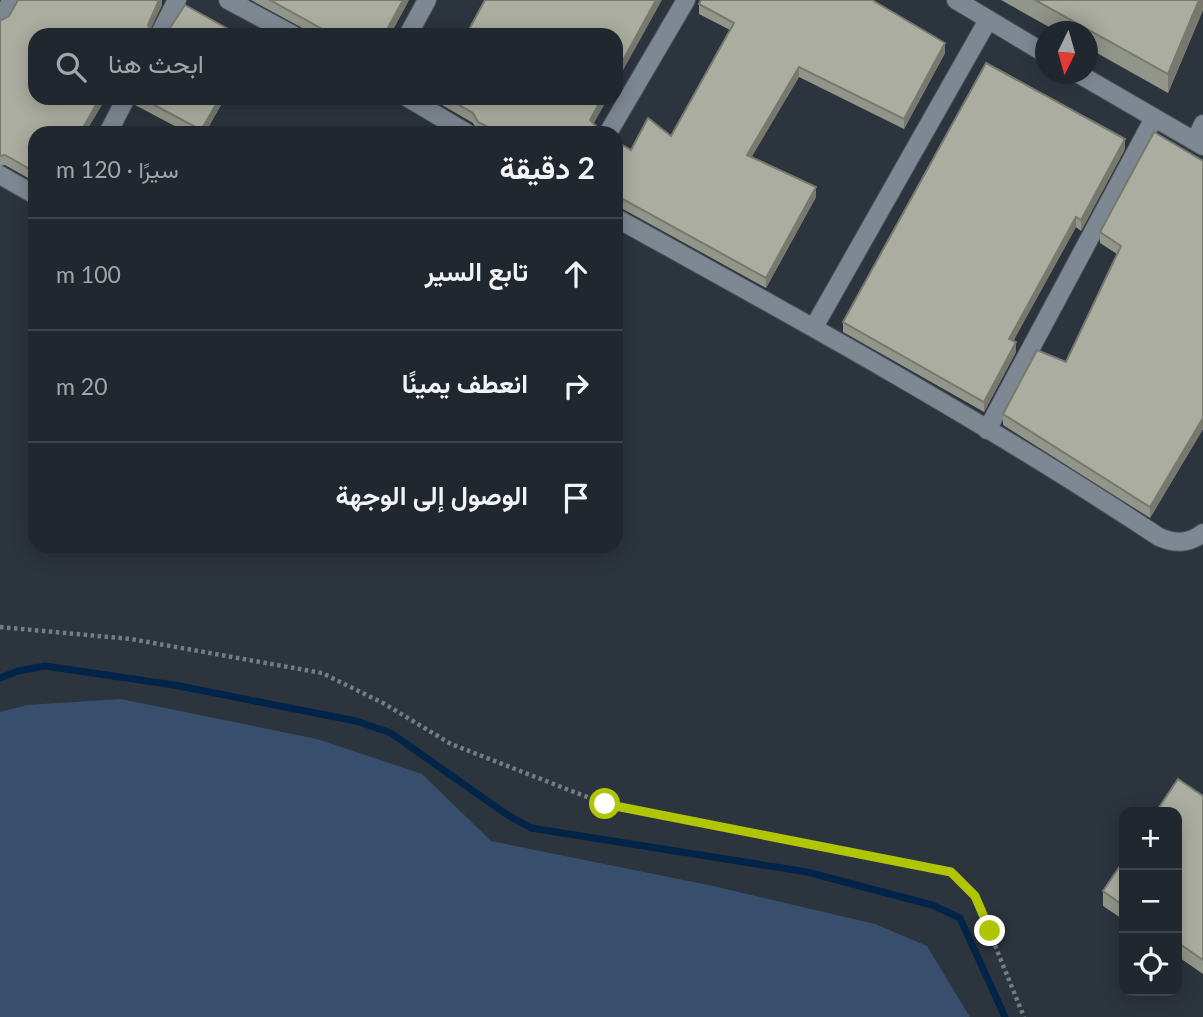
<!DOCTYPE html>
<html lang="ar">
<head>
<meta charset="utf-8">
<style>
  :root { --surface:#21272e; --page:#292f36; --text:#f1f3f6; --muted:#a2a5aa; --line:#3e444a }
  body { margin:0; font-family:Lato,Vazirmatn,sans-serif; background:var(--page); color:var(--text); direction:rtl }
  .controls { position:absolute; right:21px; bottom:21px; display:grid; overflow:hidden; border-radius:14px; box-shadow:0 4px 18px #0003 }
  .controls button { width:63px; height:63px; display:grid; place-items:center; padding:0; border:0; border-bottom:2px solid var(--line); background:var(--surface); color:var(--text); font:35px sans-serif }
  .compass { position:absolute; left:1035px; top:21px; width:63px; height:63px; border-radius:50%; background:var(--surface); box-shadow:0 4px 18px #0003; rotate:185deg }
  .stop { position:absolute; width:21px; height:21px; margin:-16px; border:5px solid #b0c503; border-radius:50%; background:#fff }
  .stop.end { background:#b0c503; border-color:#fff; box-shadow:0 2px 7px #0008 }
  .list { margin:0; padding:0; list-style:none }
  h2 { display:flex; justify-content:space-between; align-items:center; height:91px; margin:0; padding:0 28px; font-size:30px }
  h2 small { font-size:23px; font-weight:400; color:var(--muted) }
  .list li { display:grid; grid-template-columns:46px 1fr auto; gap:21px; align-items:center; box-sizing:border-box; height:112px; padding:0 28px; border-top:2px solid var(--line) }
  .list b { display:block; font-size:26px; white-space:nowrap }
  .list em { font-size:23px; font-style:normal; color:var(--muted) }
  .icon { flex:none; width:38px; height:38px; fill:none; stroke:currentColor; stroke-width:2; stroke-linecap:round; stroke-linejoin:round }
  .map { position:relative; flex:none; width:1203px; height:1017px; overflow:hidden; direction:ltr }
  .search { position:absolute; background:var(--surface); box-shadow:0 4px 18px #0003; left:28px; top:28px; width:595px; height:77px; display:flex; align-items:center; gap:18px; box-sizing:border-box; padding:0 24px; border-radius:21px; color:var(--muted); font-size:26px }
  .panel { position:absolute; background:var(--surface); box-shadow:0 4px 18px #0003; left:28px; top:126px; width:595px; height:427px; border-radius:21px; direction:rtl }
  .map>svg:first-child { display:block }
  .green { fill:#374f6c }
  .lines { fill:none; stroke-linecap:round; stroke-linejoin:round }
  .stream { stroke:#022449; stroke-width:7 }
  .street-casing { stroke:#4a515a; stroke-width:20 }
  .path { stroke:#757c84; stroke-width:4.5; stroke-dasharray:3.5 3.5; stroke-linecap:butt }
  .street { stroke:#7e8893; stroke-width:18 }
  .wall { fill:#929589 }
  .shaded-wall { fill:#77796f }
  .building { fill:#aaad9f; stroke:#77796f; stroke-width:2 }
  .route { stroke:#b0c503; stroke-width:9 }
</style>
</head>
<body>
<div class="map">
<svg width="1203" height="1017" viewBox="0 0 1203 1017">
  <rect width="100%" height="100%" fill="#2c343e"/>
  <!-- green -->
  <path class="green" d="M 121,699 L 317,739 L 422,774 L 491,841 L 713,886 L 875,924 L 927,946 L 970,1017 L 0,1017 L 0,712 L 27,705 Z"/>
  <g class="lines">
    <!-- stream -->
    <path class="stream" d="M 0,678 L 18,671 L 45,666 L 174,685 L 356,721 L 391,733 L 506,814 L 531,828 L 807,872 L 932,905 L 960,918 L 1005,1017"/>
    <defs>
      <path id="street" d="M 228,0 L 293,35
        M 956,0 L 1046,54
        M 0,20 L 12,0
        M 159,35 L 177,0
        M 408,35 L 427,0
        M 1079,74 L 1203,146
        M 408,98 L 467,133
        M 108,133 L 126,98
        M 608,133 L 686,0
        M 1195,141 L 1203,124
        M 0,175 L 35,195
        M 616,218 C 799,319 984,421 1159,537 C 1175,544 1188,544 1203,533
        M 814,327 L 988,20
        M 987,430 L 1154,118"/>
    </defs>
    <!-- street casing -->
    <use href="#street" class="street-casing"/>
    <!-- path -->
    <path class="path" d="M 0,627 L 131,639 L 322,673 L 383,703 L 451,744 L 605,804 L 951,872 L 975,896 L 1024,1017"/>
    <!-- street -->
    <use href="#street" class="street"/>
  </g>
  <!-- wall -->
  <path class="wall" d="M 162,0 L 162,5 L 150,29 L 153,35 L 239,35 L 35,98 L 106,98 L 85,133 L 35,133 L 35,182 L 5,165 L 0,166 L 0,21 Z
    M 251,0 L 409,0 L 390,35 L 315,35 Z
    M 1001,0 L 1203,0 L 1203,10 L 1168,93 L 1088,48 L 1088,32 L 1058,32 Z
    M 699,4 L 945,53 L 904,129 L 799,77 L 751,157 L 816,197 L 766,288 L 621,208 L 616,208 L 616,141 L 631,150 L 671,136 L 730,30 L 699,14 Z
    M 135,98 L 225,98 L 205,133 L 188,133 L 135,105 Z
    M 435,98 L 608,98 L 593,124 L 603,133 L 481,133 L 478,132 L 473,123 L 435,101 Z
    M 1125,149 L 1081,231 L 1076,227 L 1013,341 L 1016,352 L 984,412 L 843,332 L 843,322 Z
    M 1203,161 L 1203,429 L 1150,518 L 1003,425 L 1003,414 L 1066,362 L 1117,254 L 1100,243 L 1100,232 Z
    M 1203,796 L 1203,974 L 1177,956 L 1177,812 Z
    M 1124,860 L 1124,920 L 1103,906 L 1103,891 Z"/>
  <!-- shaded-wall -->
  <path class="shaded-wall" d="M 159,0 L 162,0 L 162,5 L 148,35 L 148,25 Z
    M 403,0 L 409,0 L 390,35 L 384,35 Z
    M 656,0 L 662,0 L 616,83 L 616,73 Z
    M 1199,0 L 1203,0 L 1203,10 L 1168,93 L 1168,74 Z
    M 945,43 L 945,53 L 904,129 L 904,119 Z
    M 799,67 L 799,77 L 747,165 L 747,155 Z
    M 100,98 L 106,98 L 85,133 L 80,133 Z
    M 220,98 L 225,98 L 205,133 L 201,133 L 201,130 Z
    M 602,98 L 608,98 L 590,130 L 590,120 Z
    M 1125,139 L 1125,149 L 1081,231 L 1081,220 Z
    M 816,187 L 816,197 L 766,288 L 766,278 Z
    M 1076,217 L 1076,227 L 1009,349 L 1009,339 Z
    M 1016,342 L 1016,352 L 984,412 L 984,402 Z
    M 1203,418 L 1203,429 L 1150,518 L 1150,507 Z"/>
  <!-- building -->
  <path class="building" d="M 18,0 L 159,0 L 148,25 L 153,35 L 166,34 L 185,5 L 239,35 L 35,35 L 35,98 L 100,98 L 80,133 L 35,133 L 35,172 L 5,155 L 0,156 L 0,21 L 9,16 Z
    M 270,0 L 403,0 L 384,35 L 333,35 Z
    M 485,0 L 656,0 L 616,73 L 616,35 L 466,35 Z
    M 701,0 L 872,0 L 945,43 L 904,119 L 799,67 L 747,155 L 816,187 L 766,278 L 621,198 L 616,198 L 616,141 L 631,150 L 648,118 L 671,136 L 734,23 L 699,4 Z
    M 1035,0 L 1199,0 L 1168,74 Z
    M 986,63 L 1125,139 L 1081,220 L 1076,217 L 1009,339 L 1016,342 L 984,402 L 843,322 Z
    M 141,98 L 220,98 L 201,130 Z
    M 447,98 L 602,98 L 590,120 L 603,133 L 499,133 L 478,122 L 473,113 Z
    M 1154,132 L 1203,161 L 1203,418 L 1150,507 L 1003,414 L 1037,350 L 1066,362 L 1121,246 L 1100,232 Z
    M 1178,779 L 1203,796 L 1203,960 L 1177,942 L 1177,812 L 1156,812 Z
    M 1124,860 L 1124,906 L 1103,891 Z"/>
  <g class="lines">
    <!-- route -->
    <path class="route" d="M 605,804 L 951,872 L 975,896 L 990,931"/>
  </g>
</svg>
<div class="controls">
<button>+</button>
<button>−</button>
<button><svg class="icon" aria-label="locate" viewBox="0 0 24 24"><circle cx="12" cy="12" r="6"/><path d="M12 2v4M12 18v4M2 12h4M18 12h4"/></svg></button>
</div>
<svg class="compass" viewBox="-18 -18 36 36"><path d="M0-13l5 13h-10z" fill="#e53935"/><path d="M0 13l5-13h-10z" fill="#a2a5aa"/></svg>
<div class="stop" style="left:605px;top:804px"></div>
<div class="stop end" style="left:990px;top:931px"></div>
<div class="search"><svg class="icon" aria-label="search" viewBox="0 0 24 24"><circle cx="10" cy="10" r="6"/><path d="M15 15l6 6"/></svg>ابحث هنا</div>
<section class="panel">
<h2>2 دقيقة<small>سيرًا · 120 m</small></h2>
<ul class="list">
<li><svg class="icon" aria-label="ahead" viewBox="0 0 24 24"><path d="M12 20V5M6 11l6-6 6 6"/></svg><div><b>تابع السير</b></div><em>100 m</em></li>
<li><svg class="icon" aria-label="right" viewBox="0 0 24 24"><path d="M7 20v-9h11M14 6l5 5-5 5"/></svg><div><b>انعطف يمينًا</b></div><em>20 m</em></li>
<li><svg class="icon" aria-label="arrive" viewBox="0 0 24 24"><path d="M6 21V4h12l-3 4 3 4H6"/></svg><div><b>الوصول إلى الوجهة</b></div></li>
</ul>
</section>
</div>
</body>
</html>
